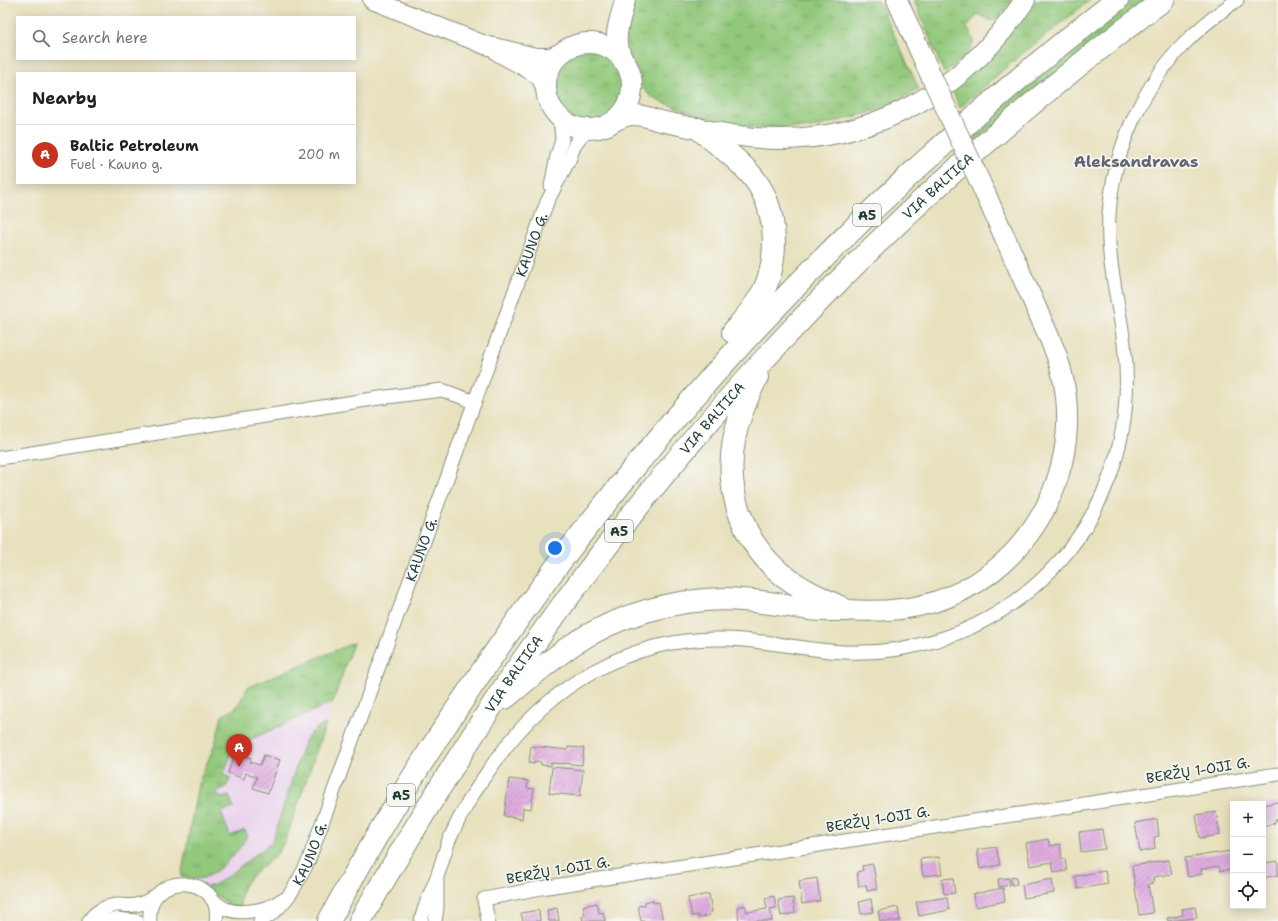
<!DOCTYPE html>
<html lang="en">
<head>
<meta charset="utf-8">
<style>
  :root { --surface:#fff; --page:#f6f6f6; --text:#202124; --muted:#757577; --line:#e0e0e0; --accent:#c8321e }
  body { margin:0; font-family:"Shantell Sans",sans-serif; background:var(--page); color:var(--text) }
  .controls { position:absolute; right:12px; bottom:12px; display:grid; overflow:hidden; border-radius:0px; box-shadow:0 2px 10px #0003 }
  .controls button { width:36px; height:36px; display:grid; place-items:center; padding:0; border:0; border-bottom:1px solid var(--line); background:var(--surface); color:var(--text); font:20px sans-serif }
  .you { position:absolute; left:555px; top:548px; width:14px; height:14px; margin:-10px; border:3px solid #fff; border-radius:50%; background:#1a73e8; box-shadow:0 0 0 6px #1a73e833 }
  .badge { display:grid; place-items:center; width:26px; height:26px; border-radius:50%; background:var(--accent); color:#fff; font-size:13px; font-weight:700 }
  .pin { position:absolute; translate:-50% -33px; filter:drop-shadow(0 1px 2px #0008) }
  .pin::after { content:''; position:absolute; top:21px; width:14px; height:12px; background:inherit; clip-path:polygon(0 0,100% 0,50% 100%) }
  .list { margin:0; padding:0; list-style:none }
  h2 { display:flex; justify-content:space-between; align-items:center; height:52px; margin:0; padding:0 16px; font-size:17px }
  h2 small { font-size:13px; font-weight:400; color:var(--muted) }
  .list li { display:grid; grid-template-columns:26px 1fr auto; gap:12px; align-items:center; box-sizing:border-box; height:60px; padding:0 16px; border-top:1px solid var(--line) }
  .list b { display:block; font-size:15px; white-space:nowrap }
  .list p { margin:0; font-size:13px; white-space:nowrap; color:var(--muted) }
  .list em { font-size:13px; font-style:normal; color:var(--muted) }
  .icon { flex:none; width:22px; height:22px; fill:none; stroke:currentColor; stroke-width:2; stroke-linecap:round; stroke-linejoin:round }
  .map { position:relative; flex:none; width:1278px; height:921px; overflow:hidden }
  .search { position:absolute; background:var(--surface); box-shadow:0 2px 10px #0003; left:16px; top:16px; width:340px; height:44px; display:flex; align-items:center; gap:10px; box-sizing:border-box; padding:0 14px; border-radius:0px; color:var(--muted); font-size:15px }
  .panel { position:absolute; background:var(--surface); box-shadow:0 2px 10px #0003; left:16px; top:72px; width:340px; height:112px; border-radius:0px }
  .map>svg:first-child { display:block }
  .built { fill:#ead1ed }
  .grass { fill:url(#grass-tufts); stroke:#588257 }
  .building { fill:url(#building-hatch) }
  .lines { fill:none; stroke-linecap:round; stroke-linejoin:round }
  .street-casing { stroke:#848f79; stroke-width:15 }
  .secondary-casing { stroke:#848f79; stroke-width:20 }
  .primary-casing { stroke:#848f79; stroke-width:22 }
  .highway-casing { stroke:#848f79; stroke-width:24 }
  .street { stroke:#fff; stroke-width:13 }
  .secondary { stroke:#fff; stroke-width:18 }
  .primary { stroke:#fff; stroke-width:20 }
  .highway { stroke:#fff; stroke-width:22 }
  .primary-bridge-casing { stroke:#848f79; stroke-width:22; stroke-linecap:butt }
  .primary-bridge { stroke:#fff; stroke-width:20 }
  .labels { text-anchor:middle; stroke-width:3.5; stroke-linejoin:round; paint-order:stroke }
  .shield { fill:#f6f6f2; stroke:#60746d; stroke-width:1 }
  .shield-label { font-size:13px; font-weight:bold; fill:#1f3d34 }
  .street-label { font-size:14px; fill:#1f3d34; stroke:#f6f6f2 }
  .quarter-label { font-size:16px; font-weight:bold; fill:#636471; stroke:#f6f6f2 }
</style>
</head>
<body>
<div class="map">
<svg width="1278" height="921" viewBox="0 0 1278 921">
  <defs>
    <pattern id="grass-tufts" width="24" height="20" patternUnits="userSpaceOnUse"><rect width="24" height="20" fill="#92c87a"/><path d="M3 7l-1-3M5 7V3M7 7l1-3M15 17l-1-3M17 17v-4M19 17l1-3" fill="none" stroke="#77a465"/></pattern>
    <pattern id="building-hatch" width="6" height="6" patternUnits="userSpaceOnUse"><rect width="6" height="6" fill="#e0ace1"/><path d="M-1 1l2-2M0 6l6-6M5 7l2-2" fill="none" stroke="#b58db7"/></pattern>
  </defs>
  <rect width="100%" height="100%" fill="#f6f6f2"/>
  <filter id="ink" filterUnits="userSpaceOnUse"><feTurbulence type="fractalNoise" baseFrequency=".025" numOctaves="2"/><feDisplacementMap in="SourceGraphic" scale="8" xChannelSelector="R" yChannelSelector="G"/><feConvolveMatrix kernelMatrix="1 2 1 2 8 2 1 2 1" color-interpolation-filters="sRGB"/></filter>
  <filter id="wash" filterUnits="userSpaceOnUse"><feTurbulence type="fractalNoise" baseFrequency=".012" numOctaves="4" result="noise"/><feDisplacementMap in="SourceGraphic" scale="16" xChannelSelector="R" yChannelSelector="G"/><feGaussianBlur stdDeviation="0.9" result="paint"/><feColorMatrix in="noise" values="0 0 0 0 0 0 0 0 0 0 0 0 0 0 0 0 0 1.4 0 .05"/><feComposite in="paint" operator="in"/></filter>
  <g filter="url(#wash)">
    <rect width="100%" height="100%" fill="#e8e1be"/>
    <!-- built -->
    <path class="built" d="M 353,643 L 285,841 L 276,855 L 252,875 L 244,886 L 240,896 L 240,907 L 192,878 L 181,877 L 198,784 L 215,744 L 222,716 L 237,707 L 248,687 Z"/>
    <!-- grass -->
    <path class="grass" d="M 633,0 L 878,0 L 919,89 L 886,107 L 865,114 L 811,128 L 757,128 L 726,124 L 703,117 L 657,100 L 650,96 L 640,85 L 635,68 L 627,52 L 625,26 Z
      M 914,0 L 1012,0 L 998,19 L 992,21 L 978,14 L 967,27 L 974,40 C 971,55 956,63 944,73 Z
      M 1036,0 L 1090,0 L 1011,63 L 960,108 L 952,90 Z
      M 1133,0 L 1149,0 L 975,141 L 970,130 L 1102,23 Z
      M553 86a36 36 0 1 1 72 0a36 36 0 1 1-72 0Z
      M 353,643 L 333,702 L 234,747 L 223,775 L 231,778 L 226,787 L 216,792 L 221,798 L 229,796 L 234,808 L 221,812 L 230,836 L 245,830 L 247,835 C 243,848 216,875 203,878 C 196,880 188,878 181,877 L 198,784 L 215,744 L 222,716 L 237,707 L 248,687 Z
      M 326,724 L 285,841 C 282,846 279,852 275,856 C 257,873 239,879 240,907 L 231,906 L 204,887 L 214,885 L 221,881 L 272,842 L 300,754 L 307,737 L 317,728 Z"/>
    <g id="blocks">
      <!-- building -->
      <path class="building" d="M 531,746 L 568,750 L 568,747 L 584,748 L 582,765 L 563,763 L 563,764 L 551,763 L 551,766 L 541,765 L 541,762 L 535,761 L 534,764 L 529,763 Z
        M 235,753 L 251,758 L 250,762 L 260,765 L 264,755 L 280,760 L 268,793 L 253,788 L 257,777 L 246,773 L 244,779 L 228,773 Z
        M 552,767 L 583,770 L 580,796 L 549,793 Z
        M 509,779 L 528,781 L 527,788 L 534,789 L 531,809 L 523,808 L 522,819 L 504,816 Z
        M 1278,802 L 1278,819 L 1275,820 L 1275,823 L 1263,826 L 1263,805 Z
        M 1216,812 L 1220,835 L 1200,838 L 1196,815 Z
        M 1157,819 L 1159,836 L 1154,837 L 1155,849 L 1140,852 L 1135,823 Z
        M 1102,829 L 1105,849 L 1081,852 L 1079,832 Z
        M 1048,839 L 1050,846 L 1060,844 L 1062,859 L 1065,859 L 1067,871 L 1054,873 L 1052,862 L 1030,866 L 1026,843 Z
        M 996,847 L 1000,865 L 980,869 L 977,850 Z
        M 1231,851 L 1233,869 L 1220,871 L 1219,866 L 1201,869 L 1202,874 L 1188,877 L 1185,858 Z
        M 939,857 L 942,874 L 923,876 L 920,859 Z
        M 1169,860 L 1172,874 L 1153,877 L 1154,883 L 1148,884 L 1153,913 L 1139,915 L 1132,866 Z
        M 1278,861 L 1278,875 L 1263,878 L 1263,863 Z
        M 873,864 L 877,889 L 867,891 L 866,885 L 859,887 L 857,872 L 863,870 L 862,866 Z
        M 1105,871 L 1108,884 L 1078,889 L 1075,876 Z
        M 1016,877 L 1017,884 L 1012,885 L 1011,878 Z
        M 817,878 L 820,901 L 802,904 L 799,881 Z
        M 953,878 L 955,893 L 944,894 L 942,879 Z
        M 1009,878 L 1010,885 L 999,887 L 998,879 Z
        M 1052,879 L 1054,893 L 1024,898 L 1022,885 Z
        M 1003,888 L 1005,901 L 976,907 L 973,894 Z
        M 709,894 L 712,912 L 709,913 L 710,915 L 698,918 L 698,915 L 692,916 L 688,898 Z
        M 774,896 L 776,908 L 770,909 L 772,921 L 739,921 L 737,907 L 745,905 L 747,912 L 767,909 L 765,898 Z
        M 947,897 L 949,910 L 919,916 L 916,902 Z
        M 793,898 L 795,913 L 781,916 L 778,900 Z
        M 871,899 L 873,912 L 861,914 L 859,902 Z
        M 653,900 L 653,903 L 659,902 L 663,921 L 641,921 L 638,906 L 645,905 L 645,902 Z
        M 597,903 L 599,913 L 603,912 L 605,921 L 583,921 L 582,916 L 585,915 L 583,906 Z
        M 898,907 L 900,921 L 880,921 L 878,911 Z
        M 1195,907 L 1197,918 L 1168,921 L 1167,918 L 1183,915 L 1182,909 Z
        M 557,908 L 559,921 L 549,921 L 547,910 Z
        M 539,910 L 540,921 L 523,921 L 521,913 Z"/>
    </g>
  </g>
  <g filter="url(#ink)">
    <use href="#blocks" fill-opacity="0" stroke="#848f79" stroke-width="1"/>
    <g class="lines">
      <defs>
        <g id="street">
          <path d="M 551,186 L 557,156 L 562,140 L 561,127 L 556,114"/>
          <path d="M 0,458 L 379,398 L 442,390 L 475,402"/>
          <path d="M 211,898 C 216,902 220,907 226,909 C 241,915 269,910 281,900"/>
          <path d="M 89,921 C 95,911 107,905 119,905 C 124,905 130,906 135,905 C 144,904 150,900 158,894"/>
          <path d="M 99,921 L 116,919 L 137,921"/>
          <path d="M 150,921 C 145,869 224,874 216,921"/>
          <path id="s1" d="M 260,921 C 284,910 297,884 308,862 L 547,202 L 569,160 L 575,144 L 582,135 L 597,128"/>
          <path d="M 421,921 C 425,902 432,891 438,874 C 442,862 445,851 449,840 C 462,811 478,784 497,759 C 549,685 631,637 723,639 C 759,639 794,648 830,651 C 902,658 975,636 1031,589 C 1103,528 1136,437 1124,344 C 1119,301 1106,259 1109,215 C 1113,153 1139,92 1182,46 C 1198,29 1217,14 1237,0"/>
          <path d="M 435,921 L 437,908 L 437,881"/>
          <path d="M 488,921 L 484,899 L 541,888 L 1278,774"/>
        </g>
        <path id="secondary" d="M 372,0 L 485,45 L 536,57 L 550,57 L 564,51
          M 498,52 C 507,58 537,72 541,79 C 543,82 544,87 546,91"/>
        <path id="primary" d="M 897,0 L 928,69
          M546 86a43 43 0 1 1 86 0a43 43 0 1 1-86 0Z
          M 622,60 C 621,55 618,49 617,44 C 615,30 622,14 625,0
          M 614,121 C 619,119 625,116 631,115 C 644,114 649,118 660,121 C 684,126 708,131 732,135 C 852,154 959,101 1025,0
          M 846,610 C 875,612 903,611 931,603 C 1020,577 1076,488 1066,397 C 1064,377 1058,357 1050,339 L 985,193"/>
        <g id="highway">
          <path d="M 699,129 C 717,144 737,158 752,176 C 777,206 780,255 764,290 C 756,306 744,319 733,332"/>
          <path d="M 757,377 C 747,397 738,418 734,440 C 725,488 741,539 779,572 C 797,587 819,597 840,607"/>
          <path d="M 505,698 C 527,680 549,661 572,645 C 617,615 674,599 728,599 C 746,600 765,602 783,605 C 797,607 811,610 825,610 C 832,610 839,610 846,610"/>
          <path d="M 329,921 C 366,851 408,783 452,716 C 631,442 857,200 1117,0"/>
          <path id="s2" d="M 360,921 C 413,830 467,740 527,654 C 651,479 793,316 952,173 C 1020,112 1090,55 1163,0"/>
        </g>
      </defs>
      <!-- street casing -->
      <use href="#street" class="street-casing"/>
      <!-- secondary casing -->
      <use href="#secondary" class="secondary-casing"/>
      <!-- primary casing -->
      <use href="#primary" class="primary-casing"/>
      <!-- highway casing -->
      <use href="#highway" class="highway-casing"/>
      <!-- street -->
      <use href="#street" class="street"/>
      <!-- secondary -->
      <use href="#secondary" class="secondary"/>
      <!-- primary -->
      <use href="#primary" class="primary"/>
      <!-- highway -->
      <use href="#highway" class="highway"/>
      <defs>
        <path id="primary-bridge" d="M 928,69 L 985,193"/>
      </defs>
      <!-- primary-bridge casing -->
      <use href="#primary-bridge" class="primary-bridge-casing"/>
      <!-- primary-bridge -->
      <use href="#primary-bridge" class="primary-bridge"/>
    </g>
  </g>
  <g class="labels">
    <!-- shield labels -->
    <g class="shield">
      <rect x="853" y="204" width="28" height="22" rx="3"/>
      <rect x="605" y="520" width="28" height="22" rx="3"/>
      <rect x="387" y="784" width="28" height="22" rx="3"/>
    </g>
    <g class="shield-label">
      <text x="867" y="220">A5</text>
      <text x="619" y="536">A5</text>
      <text x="401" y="800">A5</text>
    </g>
    <!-- street labels -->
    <g class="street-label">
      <text dy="5" stroke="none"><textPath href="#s2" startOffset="939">VIA BALTICA</textPath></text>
      <text dy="5" stroke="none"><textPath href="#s1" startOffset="734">KAUNO G.</textPath></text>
      <text dy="5" stroke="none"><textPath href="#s2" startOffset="615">VIA BALTICA</textPath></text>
      <text dy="5" stroke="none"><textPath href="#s1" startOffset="410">KAUNO G.</textPath></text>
      <text dy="5" stroke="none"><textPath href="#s2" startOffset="291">VIA BALTICA</textPath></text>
      <text transform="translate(1198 770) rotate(-9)" y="5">BERŽŲ 1-OJI G.</text>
      <text transform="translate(878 819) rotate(-9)" y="5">BERŽŲ 1-OJI G.</text>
      <text dy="5" stroke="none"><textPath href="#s1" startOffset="86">KAUNO G.</textPath></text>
      <text transform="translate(558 870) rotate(-10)" y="5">BERŽŲ 1-OJI G.</text>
    </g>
    <!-- quarter labels -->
    <g class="quarter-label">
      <text x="1136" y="167">Aleksandravas</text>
    </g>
  </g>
</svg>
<div class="controls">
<button>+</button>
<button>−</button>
<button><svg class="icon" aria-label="locate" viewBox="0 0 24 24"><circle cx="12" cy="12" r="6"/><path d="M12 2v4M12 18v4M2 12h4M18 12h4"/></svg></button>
</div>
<div class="you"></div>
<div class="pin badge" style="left:239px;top:767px">A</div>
<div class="search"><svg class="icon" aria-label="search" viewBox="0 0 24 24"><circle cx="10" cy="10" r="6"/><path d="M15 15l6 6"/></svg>Search here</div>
<section class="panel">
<h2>Nearby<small></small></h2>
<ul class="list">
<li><span class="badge">A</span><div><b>Baltic Petroleum</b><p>Fuel · Kauno g.</p></div><em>200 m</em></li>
</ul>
</section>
</div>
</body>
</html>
